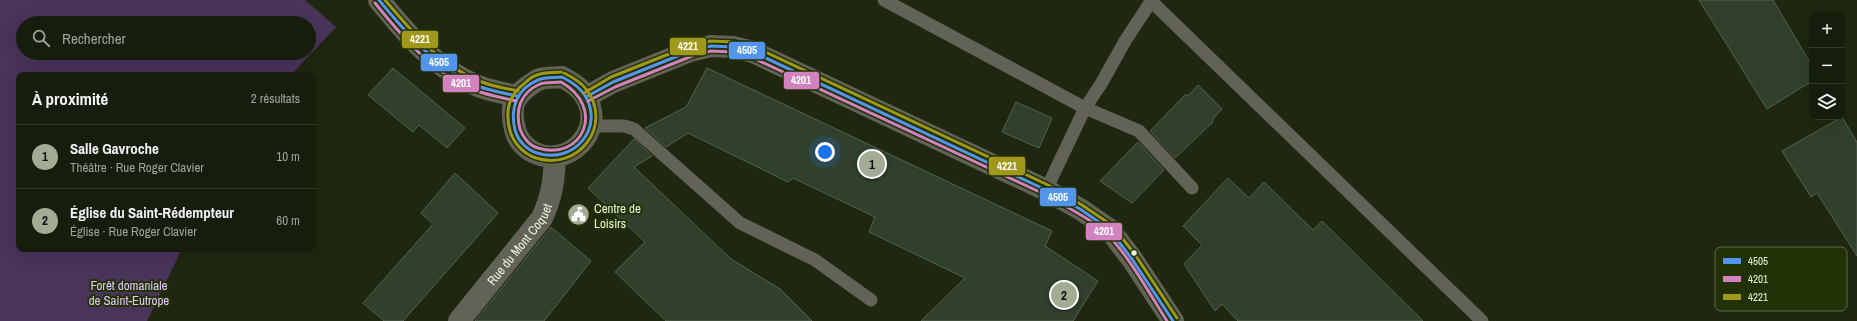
<!DOCTYPE html>
<html lang="fr">
<head>
<meta charset="utf-8">
<style>
  :root { --surface:#171d0c; --page:#202615; --text:#f1f3f6; --muted:#9ea29d; --line:#363b2d; --accent:#a2ac94 }
  body { margin:0; font-family:"Archivo Narrow",sans-serif; background:var(--page); color:var(--text) }
  .controls { position:absolute; right:12px; top:12px; display:grid; overflow:hidden; border-radius:8px; box-shadow:0 4px 16px #0002 }
  .controls button { width:36px; height:36px; display:grid; place-items:center; padding:0; border:0; border-bottom:1px solid var(--line); background:var(--surface); color:var(--text); font:20px sans-serif }
  .you { position:absolute; left:825px; top:152px; width:14px; height:14px; margin:-10px; border:3px solid #fff; border-radius:50%; background:#1a73e8; box-shadow:0 0 0 6px #1a73e833 }
  .badge { display:grid; place-items:center; width:26px; height:26px; border-radius:50%; background:var(--accent); color:#111; font-size:13px; font-weight:700 }
  .pin { position:absolute; translate:-50% -50%; border:2px solid #fff; box-shadow:0 1px 4px #0006 }
  .list { margin:0; padding:0; list-style:none }
  h2 { display:flex; justify-content:space-between; align-items:center; height:52px; margin:0; padding:0 16px; font-size:17px }
  h2 small { font-size:13px; font-weight:400; color:var(--muted) }
  .list li { display:grid; grid-template-columns:26px 1fr auto; gap:12px; align-items:center; box-sizing:border-box; height:64px; padding:0 16px; border-top:1px solid var(--line) }
  .list b { display:block; font-size:15px; white-space:nowrap }
  .list p { margin:0; font-size:13px; white-space:nowrap; color:var(--muted) }
  .list em { font-size:13px; font-style:normal; color:var(--muted) }
  .icon { flex:none; width:22px; height:22px; fill:none; stroke:currentColor; stroke-width:2; stroke-linecap:round; stroke-linejoin:round }
  .map { position:relative; flex:none; width:1857px; height:321px; overflow:hidden }
  .search { position:absolute; background:var(--surface); box-shadow:0 4px 16px #0002; left:16px; top:16px; width:300px; height:44px; display:flex; align-items:center; gap:10px; box-sizing:border-box; padding:0 14px; border-radius:22px; color:var(--muted); font-size:15px }
  .panel { position:absolute; background:var(--surface); box-shadow:0 4px 16px #0002; left:16px; top:72px; width:300px; height:180px; border-radius:8px }
  .map>svg:first-child { display:block }
  .green { fill:#49345a; fill-rule:evenodd }
  .building { fill:#30402c; stroke:#566150 }
  .lines { fill:none; stroke-linecap:round; stroke-linejoin:round }
  .lane { stroke:#636257; stroke-width:13 }
  .street { stroke:#636257; stroke-width:22 }
  .bus-1-casing { stroke:#223106; stroke-width:6 }
  .bus-2-casing { stroke:#223106; stroke-width:6 }
  .bus-3-casing { stroke:#223106; stroke-width:6 }
  .bus-1 { stroke:#5394ec; stroke-width:3 }
  .bus-2 { stroke:#d282be; stroke-width:3 }
  .bus-3 { stroke:#a0981a; stroke-width:3 }
  .bus-dot { fill:#e8f3db; stroke:#223106; stroke-width:1.5 }
  .labels { text-anchor:middle; stroke-width:4; stroke-linejoin:round; paint-order:stroke }
  .poi-label { font-size:13px; fill:#e8f3db; stroke:#223106; text-anchor:start }
  .street-label { font-size:13px; fill:#e8f3db; stroke:#223106 }
  .park-label { font-size:13px; fill:#e0c5fc; stroke:#223106 }
  .key { fill:#223106; stroke:#5d6b46; stroke-width:1 }
  .key-label { font-size:11px; fill:#e8f3db }
  .line-badge { stroke:#223106; stroke-width:1.5 }
  .badge-label { font-size:11px; text-anchor:middle; font-weight:bold; fill:#fff }
</style>
</head>
<body>
<div class="map">
<svg width="1857" height="321" viewBox="0 0 1857 321">
  <rect width="100%" height="100%" fill="#1f2710"/>
  <!-- green -->
  <path class="green" d="M 0,0 L 305,0 L 336,27 L 291,75 L 19,75 L 19,249 L 182,249 L 147,321 L 0,321 ZM 23,23 L 309,23 L 309,53 L 23,53 Z"/>
  <!-- building -->
  <path class="building" d="M 1699,0 L 1773,0 L 1812,66 L 1812,81 L 1767,109 Z
    M 393,68 L 465,128 L 447,148 L 419,125 L 413,132 L 368,95 Z
    M 707,68 L 1052,231 L 1045,246 L 1098,281 L 1073,321 L 921,321 L 965,278 L 869,232 L 875,217 L 793,178 L 788,182 L 688,133 L 666,147 L 645,128 L 686,107 Z
    M 1198,85 L 1222,109 L 1212,120 L 1213,122 L 1175,158 L 1150,131 L 1186,94 L 1188,96 Z
    M 1016,102 L 1052,118 L 1039,148 L 1002,132 Z
    M 1842,117 L 1857,142 L 1857,256 L 1817,193 L 1811,197 L 1782,151 Z
    M 634,139 L 652,156 L 634,167 L 731,259 L 780,289 L 812,321 L 666,321 L 615,272 L 645,242 L 588,188 Z
    M 1138,142 L 1164,170 L 1132,203 L 1100,181 Z
    M 455,173 L 498,213 L 403,321 L 384,321 L 363,303 L 433,224 L 421,213 Z
    M 1228,178 L 1249,198 L 1264,182 L 1313,230 L 1322,221 L 1423,321 L 1238,321 L 1222,304 L 1215,311 L 1184,264 L 1202,245 L 1183,226 Z
    M 551,227 L 591,261 L 544,321 L 475,321 Z"/>
  <g class="lines">
    <!-- lane -->
    <path class="lane" d="M 884,0 L 1085,108 L 1139,131 L 1192,188
      M 1150,0 L 1482,321
      M 590,126 L 624,126 L 634,129 L 740,223 L 815,260 L 871,300
      M 1046,190 L 1085,108 L 1101,84 L 1125,41 L 1152,0"/>
    <!-- street -->
    <g class="street">
      <path d="M 379,0 C 407,34 435,69 478,86 C 490,91 504,93 517,96"/>
      <path d="M 562,77 C 571,82 580,87 585,96 C 607,130 568,170 533,152 C 524,147 517,139 515,129 C 510,109 512,97 530,85 C 534,83 537,79 541,79 C 547,77 555,78 562,77 Z"/>
      <path d="M 586,97 L 613,82 L 690,51 L 711,46 L 733,47 L 753,52 L 1046,190 L 1080,209 L 1109,229 L 1132,259 L 1173,321"/>
      <path id="s1" d="M 459,321 L 542,218 C 552,196 554,181 555,157"/>
    </g>
    <defs>
      <path id="bus-1" d="M 379,0 C 407,34 436,68 478,86 C 490,91 504,93 517,96
        M 562,77 C 570,81 578,86 584,94 C 606,127 574,165 537,153 C 527,150 518,141 515,130 C 510,109 516,89 538,80 C 545,77 554,78 562,77 Z
        M 586,97 L 613,82 L 690,51 L 711,46 L 733,47 L 753,52 L 1046,190 L 1080,209 L 1109,229 L 1132,259 L 1173,321"/>
      <path id="bus-2" d="M 375,3 C 404,39 435,76 480,92 C 492,96 504,98 516,101
        M 561,82 C 607,108 582,162 538,148 C 530,146 523,138 520,129 C 515,110 520,93 540,84 C 546,82 554,83 561,82 Z
        M 588,101 L 615,87 L 692,56 L 711,51 L 732,52 L 751,57 L 1044,194 C 1062,205 1091,218 1106,233 C 1129,256 1149,293 1167,321"/>
      <path id="bus-3" d="M 385,0 C 413,33 441,67 482,82 C 494,87 506,88 518,91
        M 561,72 C 553,73 545,72 537,75 C 533,76 528,80 525,83 C 508,95 505,112 510,131 C 514,144 524,154 536,158 C 578,172 614,125 586,89 C 581,82 572,77 564,73
        M 584,93 L 611,77 L 689,46 L 711,41 L 734,42 L 755,47 L 1048,185 L 1082,205 L 1113,226 L 1136,256 L 1177,318"/>
    </defs>
    <!-- bus-1 casing -->
    <use href="#bus-1" class="bus-1-casing"/>
    <!-- bus-2 casing -->
    <use href="#bus-2" class="bus-2-casing"/>
    <!-- bus-3 casing -->
    <use href="#bus-3" class="bus-3-casing"/>
    <!-- bus-1 -->
    <use href="#bus-1" class="bus-1"/>
    <!-- bus-2 -->
    <use href="#bus-2" class="bus-2"/>
    <!-- bus-3 -->
    <use href="#bus-3" class="bus-3"/>
  </g>
  <!-- icons -->
  <defs>
    <symbol id="civic-disc" viewBox="-11 -11 22 22"><circle r="9.5" fill="#a2ac94" stroke="#223106"/><path d="M-.6-6.5H3V-4.5H.6V-3L4-1V1h2V6H-6V1h2V-1L-.6-3ZM-1.2 2.5V6h2.4V2.5Z" fill="#fff"/></symbol>
  </defs>
  <g fill-rule="evenodd">
    <use href="#civic-disc" x="566" y="202" width="25" height="25"/>
  </g>
  <!-- markers -->
  <circle class="bus-dot" cx="1134" cy="253" r="3.5"/>
  <g class="labels">
    <!-- poi labels -->
    <g class="poi-label">
      <text x="594" y="213">Centre de<tspan x="594" dy="15">Loisirs</tspan></text>
    </g>
    <!-- street labels -->
    <g class="street-label">
      <text dy="5" stroke="none"><textPath href="#s1" startOffset="98">Rue du Mont Coquet</textPath></text>
    </g>
    <!-- park labels -->
    <g class="park-label">
      <text x="129" y="290">Forêt domaniale<tspan x="129" dy="15">de Saint-Eutrope</tspan></text>
    </g>
  </g>
  <!-- legend -->
  <rect x="1715" y="247" width="132" height="64" rx="6" class="key"/>
  <rect x="1723" y="258" width="18" height="6" fill="#5394ec"/>
  <rect x="1723" y="276" width="18" height="6" fill="#d282be"/>
  <rect x="1723" y="294" width="18" height="6" fill="#a0981a"/>
  <g class="key-label">
    <text x="1748" y="265">4505</text>
    <text x="1748" y="283">4201</text>
    <text x="1748" y="301">4221</text>
  </g>
  <g class="line-badge">
    <rect x="401" y="30" width="38" height="19" rx="4" fill="#a0981a"/>
    <rect x="669" y="37" width="38" height="19" rx="4" fill="#a0981a"/>
    <rect x="728" y="41" width="38" height="19" rx="4" fill="#5394ec"/>
    <rect x="420" y="53" width="38" height="19" rx="4" fill="#5394ec"/>
    <rect x="783" y="71" width="37" height="19" rx="4" fill="#d282be"/>
    <rect x="442" y="74" width="38" height="19" rx="4" fill="#d282be"/>
    <rect x="988" y="156" width="38" height="20" rx="4" fill="#a0981a"/>
    <rect x="1039" y="187" width="38" height="20" rx="4" fill="#5394ec"/>
    <rect x="1085" y="222" width="38" height="19" rx="4" fill="#d282be"/>
  </g>
  <g class="badge-label">
    <text x="420" y="43">4221</text>
    <text x="688" y="50">4221</text>
    <text x="747" y="54">4505</text>
    <text x="439" y="66">4505</text>
    <text x="801" y="84">4201</text>
    <text x="461" y="87">4201</text>
    <text x="1007" y="170">4221</text>
    <text x="1058" y="201">4505</text>
    <text x="1104" y="235">4201</text>
  </g>
</svg>
<div class="controls">
<button>+</button>
<button>−</button>
<button><svg class="icon" aria-label="layers" viewBox="0 0 24 24"><path d="M12 4l9 5-9 5-9-5zM3 14l9 5 9-5"/></svg></button>
</div>
<div class="you"></div>
<div class="pin badge" style="left:872px;top:164px">1</div>
<div class="pin badge" style="left:1064px;top:295px">2</div>
<div class="search"><svg class="icon" aria-label="search" viewBox="0 0 24 24"><circle cx="10" cy="10" r="6"/><path d="M15 15l6 6"/></svg>Rechercher</div>
<section class="panel">
<h2>À proximité<small>2 résultats</small></h2>
<ul class="list">
<li><span class="badge">1</span><div><b>Salle Gavroche</b><p>Théâtre · Rue Roger Clavier</p></div><em>10 m</em></li>
<li><span class="badge">2</span><div><b>Église du Saint-Rédempteur</b><p>Église · Rue Roger Clavier</p></div><em>60 m</em></li>
</ul>
</section>
</div>
</body>
</html>
